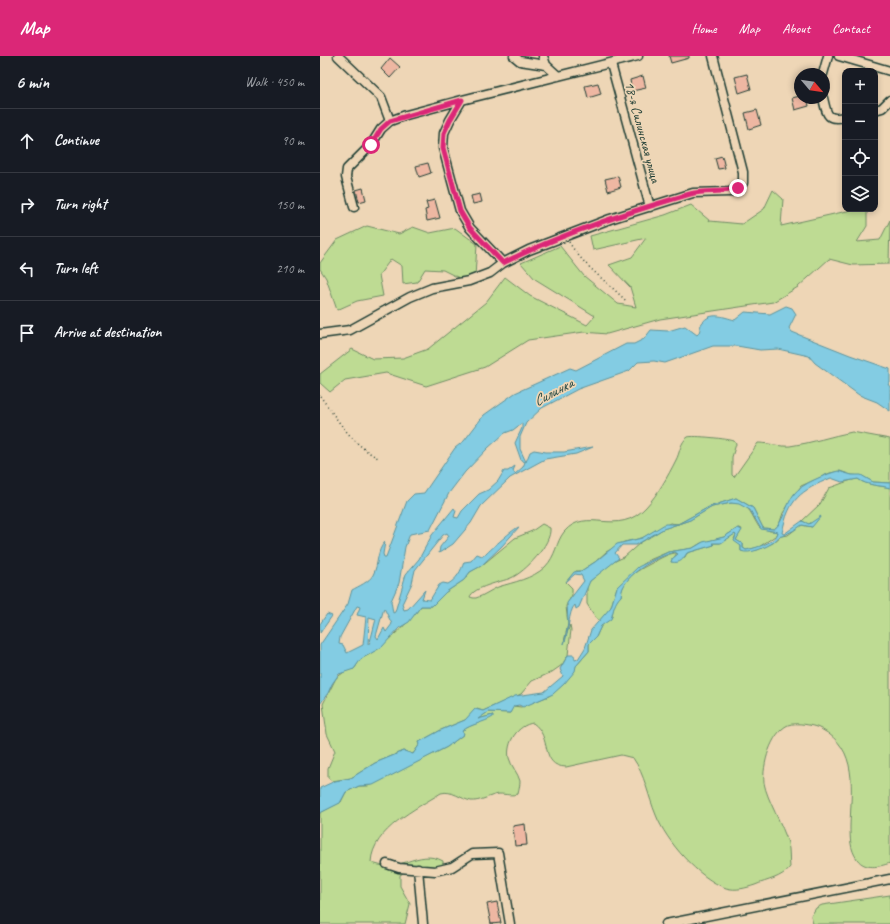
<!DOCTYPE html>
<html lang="en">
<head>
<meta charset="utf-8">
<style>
  :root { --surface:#171b24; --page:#242831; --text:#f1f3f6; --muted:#9ea1a6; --line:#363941; --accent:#db2777 }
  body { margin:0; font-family:Caveat,sans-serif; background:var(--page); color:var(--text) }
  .controls { position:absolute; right:12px; top:12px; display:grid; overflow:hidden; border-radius:8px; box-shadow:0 2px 6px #0003 }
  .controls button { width:36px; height:36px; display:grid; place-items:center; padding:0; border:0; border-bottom:1px solid var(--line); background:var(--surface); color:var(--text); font:20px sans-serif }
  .compass { position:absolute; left:474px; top:12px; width:36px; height:36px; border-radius:50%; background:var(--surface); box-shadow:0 2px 6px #0003; rotate:119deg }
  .stop { position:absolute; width:12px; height:12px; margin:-9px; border:3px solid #db2777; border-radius:50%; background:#fff }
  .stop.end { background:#db2777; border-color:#fff; box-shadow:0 1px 4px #0008 }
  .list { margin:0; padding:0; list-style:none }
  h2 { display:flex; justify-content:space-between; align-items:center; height:52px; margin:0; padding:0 16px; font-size:17px }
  h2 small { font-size:13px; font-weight:400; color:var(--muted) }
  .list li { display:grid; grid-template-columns:26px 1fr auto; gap:12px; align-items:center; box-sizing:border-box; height:64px; padding:0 16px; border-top:1px solid var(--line) }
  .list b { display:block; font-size:15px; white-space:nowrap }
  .list em { font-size:13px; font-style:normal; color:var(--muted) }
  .icon { flex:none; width:22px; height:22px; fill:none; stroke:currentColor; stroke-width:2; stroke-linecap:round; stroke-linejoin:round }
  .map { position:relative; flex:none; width:570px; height:868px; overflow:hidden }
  header { display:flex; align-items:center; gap:24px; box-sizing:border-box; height:56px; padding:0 20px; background:var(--accent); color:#fff }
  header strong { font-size:19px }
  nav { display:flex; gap:22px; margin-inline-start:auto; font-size:14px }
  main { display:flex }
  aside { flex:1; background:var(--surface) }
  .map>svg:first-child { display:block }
  .green { fill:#bedb93; stroke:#6e8c64 }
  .water { fill:#83cce3; stroke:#5b939d; fill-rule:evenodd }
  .building { fill:#eeb7a2; stroke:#1f3d34 }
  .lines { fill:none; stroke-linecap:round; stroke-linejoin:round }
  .minor-casing { stroke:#1f3d34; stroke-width:11 }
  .path { stroke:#1f3d34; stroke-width:1.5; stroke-dasharray:1 3; stroke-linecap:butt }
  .minor { stroke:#eed6b6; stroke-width:8 }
  .route { stroke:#db2777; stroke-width:5 }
  .labels { text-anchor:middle; stroke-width:3.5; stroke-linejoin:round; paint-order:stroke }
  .street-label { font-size:14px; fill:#1f3d34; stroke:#eed6b6 }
  .water-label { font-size:15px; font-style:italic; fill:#294b46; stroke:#eed6b6 }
</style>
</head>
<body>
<header>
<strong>Map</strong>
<nav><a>Home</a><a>Map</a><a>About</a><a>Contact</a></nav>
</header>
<main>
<aside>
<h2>6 min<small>Walk · 450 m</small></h2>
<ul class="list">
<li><svg class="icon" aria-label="ahead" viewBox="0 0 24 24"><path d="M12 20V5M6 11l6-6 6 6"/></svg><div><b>Continue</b></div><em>90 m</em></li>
<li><svg class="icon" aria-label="right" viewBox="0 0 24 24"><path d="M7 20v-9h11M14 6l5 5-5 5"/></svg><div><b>Turn right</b></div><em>150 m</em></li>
<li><svg class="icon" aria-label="left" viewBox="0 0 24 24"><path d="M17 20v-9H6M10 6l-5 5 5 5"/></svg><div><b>Turn left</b></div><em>210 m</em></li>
<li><svg class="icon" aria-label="arrive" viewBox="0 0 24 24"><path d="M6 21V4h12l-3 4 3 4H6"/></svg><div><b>Arrive at destination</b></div></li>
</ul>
</aside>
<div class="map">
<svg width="570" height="868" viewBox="0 0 570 868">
  <rect width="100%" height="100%" fill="#eed6b6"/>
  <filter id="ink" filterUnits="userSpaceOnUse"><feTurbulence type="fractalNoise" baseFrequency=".025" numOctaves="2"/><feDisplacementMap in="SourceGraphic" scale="8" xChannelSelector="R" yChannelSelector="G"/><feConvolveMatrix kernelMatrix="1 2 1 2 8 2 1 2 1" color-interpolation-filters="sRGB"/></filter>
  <g filter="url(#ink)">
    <!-- green -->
    <path class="green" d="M 453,134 L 463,143 L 461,170 L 536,153 L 547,153 L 547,170 L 537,186 L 560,184 L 570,164 L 569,208 L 533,209 L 509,203 L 478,231 L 453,246 L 340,263 L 287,278 L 264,276 L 208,284 L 165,311 L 106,330 L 66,317 L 25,324 L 10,336 L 0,327 L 0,318 L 32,293 L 53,303 L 83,302 L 108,293 L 166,246 L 185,221 L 210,240 L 267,269 L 275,260 L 215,223 L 201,207 L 240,190 L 264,220 L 298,248 L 316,251 L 310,231 L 289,209 L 312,201 L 326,182 L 273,194 L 270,180 L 345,159 L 371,149 L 390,165 L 422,168 L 444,153 Z
      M 47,170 L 79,178 L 93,171 L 110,177 L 135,172 L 157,188 L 155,221 L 141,223 L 123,214 L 105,213 L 97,226 L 83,228 L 82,210 L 71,203 L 59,219 L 63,240 L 37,245 L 17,254 L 6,222 L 0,213 L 0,207 L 17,184 Z
      M 532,376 L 570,383 L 570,427 L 553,426 L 542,420 L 531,419 L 520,415 L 510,417 L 481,430 L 463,457 L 459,469 L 454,473 L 443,472 L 433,452 L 416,442 L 389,451 L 358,468 L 350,467 L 322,482 L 304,486 L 286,496 L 275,506 L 261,515 L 256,515 L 246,526 L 252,532 L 252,539 L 246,550 L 248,568 L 244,586 L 250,569 L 251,574 L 248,599 L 242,609 L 232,616 L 212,625 L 201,638 L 163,655 L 157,653 L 145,664 L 121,674 L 99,686 L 100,688 L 93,698 L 84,695 L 55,707 L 31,722 L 12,725 L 8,722 L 8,712 L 15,695 L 7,678 L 3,648 L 16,622 L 27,614 L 34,613 C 37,610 38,605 41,603 C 44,601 47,600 50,598 C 67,585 89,568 101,550 L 112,550 L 126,536 L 144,524 L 150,516 L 161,510 L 195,482 L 212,475 L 222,468 L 230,472 C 232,488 205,516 191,522 C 181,526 153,531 150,541 C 153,542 153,542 156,542 C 163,540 171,534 178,531 C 194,526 212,523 225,511 C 236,500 236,486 244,476 C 267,449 297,483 326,451 C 338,438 348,420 356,404 C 360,397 360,386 368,381 C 372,379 410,383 414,385 L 416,388 L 412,401 L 412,419 L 414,421 L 438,387 C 449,387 460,391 470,390 C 492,387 511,380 532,376 Z
      M 538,423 C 547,430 560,429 570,432 L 570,807 C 559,811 545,814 537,803 C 530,793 530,782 530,770 C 531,733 539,693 501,673 C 494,669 476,666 468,669 C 451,677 442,709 444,727 C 447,744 463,769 468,787 C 470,795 469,803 470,811 C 462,822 447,824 435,829 C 426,832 416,835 406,832 C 379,823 346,785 336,759 C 328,740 325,719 313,702 L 301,699 L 246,711 C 219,710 233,681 213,667 C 198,669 186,686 189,702 C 191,710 198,717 200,725 C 200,729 199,734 198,738 C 191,740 186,738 179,738 C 170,739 160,746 151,745 C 141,743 132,734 121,737 C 96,753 53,773 51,806 C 77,820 98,791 123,805 L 123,809 C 109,816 92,809 80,819 L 80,830 L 90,848 L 85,868 L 0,868 L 0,757 L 21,746 L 26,736 L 39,730 L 48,730 L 127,691 L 144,678 L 142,675 C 151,668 162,667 173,659 L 158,663 L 168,656 L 190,657 L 193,650 L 201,651 L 229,640 L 244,628 L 256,610 L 269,595 L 269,588 L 276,581 L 281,570 L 292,561 C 293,552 293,546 301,540 C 302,519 324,512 339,503 C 345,500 350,497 357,497 L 351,506 L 365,501 L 367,497 L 394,489 L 392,487 L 400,487 L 415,478 L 416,479 L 414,483 L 421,490 L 421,495 L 437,494 L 453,487 L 461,480 L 468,479 L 481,469 L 492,471 L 491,467 L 488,468 L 482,465 L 500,448 L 509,432 C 519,429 528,424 538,423 Z
      M 411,447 C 429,445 431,459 439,471 L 450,475 L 457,475 L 458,478 L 439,491 L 426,494 L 423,492 L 423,488 L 416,484 L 422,473 L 418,472 L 404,481 L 381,487 L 373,492 L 348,496 L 327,505 L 297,531 L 291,551 L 280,565 L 276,562 L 267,548 L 267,529 L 270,525 L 291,507 L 304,501 L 320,487 L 343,473 L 370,464 L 392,451 Z
      M 570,839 L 570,868 L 493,868 L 491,860 L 496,852 L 502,849 Z"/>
    <!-- water -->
    <path class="water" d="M 466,250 L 472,252 L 476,258 L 469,272 L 472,276 L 530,299 L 570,313 L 570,327 L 568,328 L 570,331 L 570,355 L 557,346 L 539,339 L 495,307 L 489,300 L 458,293 L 440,294 L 417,290 L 393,290 L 345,307 L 334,305 L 318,306 L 309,315 L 258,333 L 222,352 L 206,367 L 200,381 L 200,393 L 206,406 L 210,396 L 214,394 L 226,396 L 244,396 L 273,391 L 256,398 L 225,403 L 190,422 L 161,450 L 151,467 L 133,488 L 119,497 L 120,491 L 129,480 L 127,477 L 123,479 L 95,514 L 92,527 L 82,548 L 84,554 L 88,553 L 105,534 L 102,543 L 110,544 L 119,529 L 123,527 L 128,528 C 137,523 141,515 144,506 L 151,505 L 157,498 L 162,500 L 166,498 C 171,493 194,472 199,471 L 182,490 L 161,510 L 150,516 L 144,524 L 126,536 L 112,550 L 101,550 L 89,566 L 79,572 L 62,591 L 41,603 L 34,613 L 19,618 L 12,628 L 8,637 L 0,648 L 0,589 L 28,548 L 32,534 C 39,530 49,526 53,519 C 59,508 56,495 65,486 L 63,498 L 64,501 L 66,501 L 87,445 L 94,438 L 104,437 L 135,392 L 144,385 L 164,359 L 195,337 L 250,312 L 256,314 L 306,288 L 314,288 L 324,283 L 331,274 L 348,275 L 365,270 L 377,279 C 381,276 379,271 382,267 C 391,255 403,261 415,264 L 425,256 L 450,258 ZM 202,367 L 202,372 L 195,387 L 201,404 L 205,406 L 203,411 L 195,418 L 193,415 L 195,410 L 188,415 L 184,415 L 178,425 L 168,434 L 159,438 L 142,455 L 138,462 L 134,461 L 136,455 L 134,452 L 112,479 L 99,503 L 86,518 L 75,556 L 73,557 L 71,545 L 79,527 L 85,491 L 90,478 L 110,474 L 129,437 L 145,416 L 168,392 L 185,377 L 193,374 ZM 37,550 L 40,551 L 37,559 L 46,561 L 43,589 L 27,597 L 23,589 L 19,588 L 20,581 ZM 64,552 L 72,568 L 66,576 L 64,572 L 58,583 L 56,580 ZM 49,561 L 56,563 L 50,586 L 48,589 Z
      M 518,415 L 532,419 L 541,419 L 553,426 L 570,427 L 570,432 C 560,429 547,430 538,423 L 522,426 L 511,422 C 480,435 469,443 462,477 L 464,478 L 482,465 L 489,468 L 501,460 L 492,471 L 482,469 C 475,474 469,477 462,480 C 459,480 456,484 454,486 C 447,491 429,499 421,495 L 421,490 L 414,485 L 416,479 L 415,478 L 401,487 L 392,487 L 394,489 L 367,497 C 363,503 361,508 351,506 L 352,503 L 358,498 L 355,496 C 337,501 302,518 301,540 C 294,547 294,553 291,563 L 281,570 L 276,581 L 269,588 L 269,595 L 256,610 L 255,615 L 244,628 L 233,638 L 203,651 L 199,649 L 194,650 L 190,657 L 168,656 L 158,663 L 173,659 L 173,661 C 163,667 151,668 142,675 L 144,678 L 127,691 L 53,729 L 39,730 L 26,736 L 20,747 L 0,757 L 0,732 L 15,725 L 31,722 L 55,707 L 84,695 L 93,698 L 100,688 L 99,686 L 121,674 L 145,664 L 155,653 L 163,655 L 195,640 L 224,636 L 243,620 L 240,613 L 248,599 L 254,599 L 255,604 L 258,603 L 265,592 L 271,574 L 291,551 L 297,531 L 318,511 L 348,496 L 373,492 L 383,486 L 404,481 L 418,472 L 422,474 L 416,484 L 423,488 L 423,492 L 426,494 C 435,492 456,487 458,476 L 441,473 L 430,454 L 419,448 L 411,447 L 392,451 L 370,464 L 343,473 L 316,489 L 302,489 L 295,497 L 299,502 L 270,525 L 259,551 L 256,553 L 255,549 C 248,555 249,578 244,588 L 248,568 L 247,547 L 264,525 L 261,519 L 255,518 L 246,526 L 254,516 L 261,515 L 275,506 L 297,488 L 322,482 L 345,468 L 358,468 L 389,451 L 416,442 L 433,452 L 443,472 L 454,473 C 462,469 467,447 474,438 C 481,428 506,418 518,415 Z
      M 7,558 L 12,560 L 0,577 L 0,568 Z"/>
    <!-- building -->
    <path class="building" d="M 349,0 L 369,0 L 369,2 L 351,7 Z
      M 70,2 L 80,11 L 70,22 L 61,13 Z
      M 427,18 L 431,33 L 419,37 L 415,21 Z
      M 323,20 L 326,32 L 312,35 L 310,24 Z
      M 278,27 L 281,38 L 268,42 L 265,30 Z
      M 480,40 L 480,42 L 487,42 L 489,50 L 475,54 L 472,42 Z
      M 437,54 L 441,69 L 429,73 L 425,57 Z
      M 402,100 L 405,112 L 398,113 L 395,102 Z
      M 108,107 L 111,117 L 99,121 L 96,110 Z
      M 298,120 L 301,131 L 288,135 L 285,123 Z
      M 43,132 L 46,144 L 39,146 L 36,134 Z
      M 160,138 L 162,146 L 153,148 L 151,140 Z
      M 115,144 L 120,162 L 107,165 L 105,154 L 108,153 L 106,146 Z
      M 205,768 L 207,789 L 195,790 L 193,770 Z
      M 177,846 L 181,867 L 171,868 L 167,848 Z"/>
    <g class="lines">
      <defs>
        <path id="minor" d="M 18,0 L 61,41 L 70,65
          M 194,0 L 200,5 L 226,9
          M 223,0 L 226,9 L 238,20
          M 519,0 L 570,15
          M 291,8 L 330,151
          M 503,18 L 508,0
          M 503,42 C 507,58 506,65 525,61
          M 142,44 L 130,64 L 124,77 L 123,92 L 140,155 L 150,172 L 183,207
          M 555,54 L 562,52 L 570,44
          M 34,151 L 26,121 L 27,113 L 51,89 L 61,73 L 70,65 L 86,59 L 142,44 L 318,0
          M 0,278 L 30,274 L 90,241 L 112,232 L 149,225 L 170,217 L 183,207 L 209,194 L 290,163 L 373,137 L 410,136 L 418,132 L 423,127 L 423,116 L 393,0
          M 67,808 L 79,812 L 115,815 L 132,811 L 152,798 L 178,797 L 190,868
          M 98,813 L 103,868
          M 346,868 L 570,823"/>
      </defs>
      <!-- minor casing -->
      <use href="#minor" class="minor-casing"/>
      <!-- path -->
      <path class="path" d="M 249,186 C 263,210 288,226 307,246
        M 0,340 C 18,364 32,389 60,403"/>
      <!-- minor -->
      <use href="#minor" class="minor"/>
    </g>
  </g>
  <g class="lines" filter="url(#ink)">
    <!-- route -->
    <path class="route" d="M 51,89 L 61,73 L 70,65 L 142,44 L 130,64 L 124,77 L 123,92 L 140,155 L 150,172 L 183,207 C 243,177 306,157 370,138 C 386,133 403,138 418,132"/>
  </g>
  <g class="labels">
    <!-- street labels -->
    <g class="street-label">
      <text transform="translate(323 76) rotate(75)" y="5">18-я Силинская улица</text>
    </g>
    <!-- water labels -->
    <g class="water-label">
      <text transform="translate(233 336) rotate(-28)" y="5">Силинка</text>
    </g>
  </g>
</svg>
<div class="controls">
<button>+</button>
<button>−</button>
<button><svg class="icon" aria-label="locate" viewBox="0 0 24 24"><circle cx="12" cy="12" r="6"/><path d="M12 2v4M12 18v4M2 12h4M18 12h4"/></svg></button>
<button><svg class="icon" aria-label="layers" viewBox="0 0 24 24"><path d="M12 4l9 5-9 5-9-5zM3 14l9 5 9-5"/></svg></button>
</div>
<svg class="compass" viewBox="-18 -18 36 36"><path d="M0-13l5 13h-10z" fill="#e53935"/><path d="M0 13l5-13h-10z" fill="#9ea1a6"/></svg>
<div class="stop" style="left:51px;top:89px"></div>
<div class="stop end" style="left:418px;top:132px"></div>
</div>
</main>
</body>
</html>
